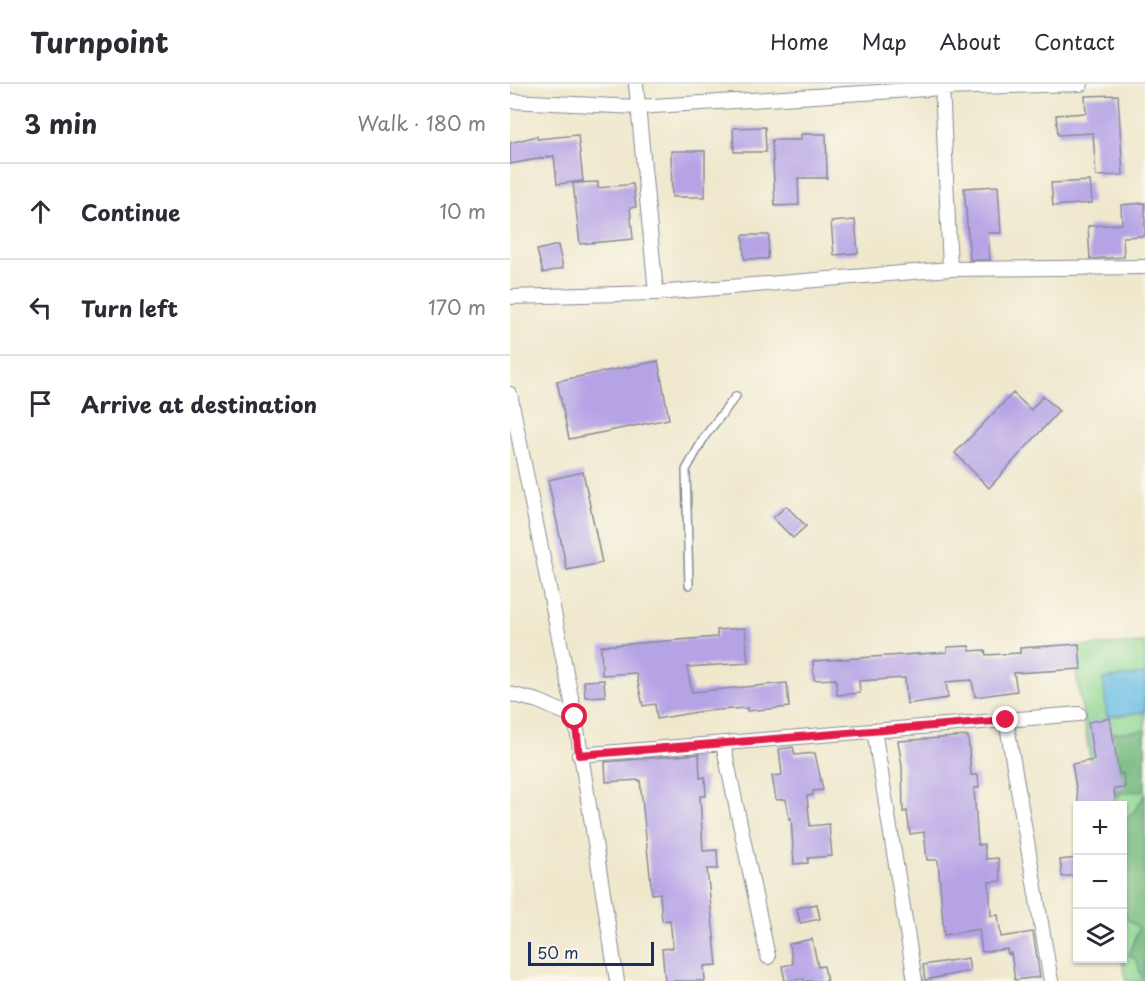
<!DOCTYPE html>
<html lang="en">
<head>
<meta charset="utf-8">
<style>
  :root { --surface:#fff; --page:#f7f7f7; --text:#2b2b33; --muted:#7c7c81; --line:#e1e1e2 }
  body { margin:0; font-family:"Playpen Sans",sans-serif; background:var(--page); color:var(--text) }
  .controls { position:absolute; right:18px; bottom:18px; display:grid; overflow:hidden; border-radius:0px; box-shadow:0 2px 4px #0004 }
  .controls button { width:54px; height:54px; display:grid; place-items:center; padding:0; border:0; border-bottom:2px solid var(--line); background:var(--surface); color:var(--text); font:30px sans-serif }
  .scale { position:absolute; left:18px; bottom:15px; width:126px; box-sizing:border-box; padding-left:6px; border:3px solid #1b2f5e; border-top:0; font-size:16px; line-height:21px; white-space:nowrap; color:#1b2f5e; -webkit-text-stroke:4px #fbf7ec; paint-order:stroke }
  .stop { position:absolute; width:18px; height:18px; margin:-14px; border:4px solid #e11d48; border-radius:50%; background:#fff }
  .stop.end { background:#e11d48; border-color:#fff; box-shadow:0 2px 6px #0008 }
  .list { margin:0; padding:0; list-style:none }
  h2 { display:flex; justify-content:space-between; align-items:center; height:78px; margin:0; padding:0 24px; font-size:26px }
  h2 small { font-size:20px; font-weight:400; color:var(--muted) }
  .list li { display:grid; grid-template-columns:39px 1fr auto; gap:18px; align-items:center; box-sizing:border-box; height:96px; padding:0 24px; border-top:2px solid var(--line) }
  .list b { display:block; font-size:22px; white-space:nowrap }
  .list em { font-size:20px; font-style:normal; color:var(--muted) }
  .icon { flex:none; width:33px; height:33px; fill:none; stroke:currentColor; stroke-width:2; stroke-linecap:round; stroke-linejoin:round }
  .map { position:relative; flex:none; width:635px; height:897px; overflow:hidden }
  header { display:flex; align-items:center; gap:36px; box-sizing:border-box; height:84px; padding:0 30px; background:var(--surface); border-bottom:2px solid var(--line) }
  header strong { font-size:28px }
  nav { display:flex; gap:33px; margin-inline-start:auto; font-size:21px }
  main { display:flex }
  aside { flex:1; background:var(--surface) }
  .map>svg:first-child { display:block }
  .green { fill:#8ed792; stroke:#548378; stroke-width:1.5 }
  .forest { fill:#72b87c; stroke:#46746d; stroke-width:1.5 }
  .water { fill:#67bce4; stroke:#4176a1; stroke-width:1.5 }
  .building { fill:#b5a3e6 }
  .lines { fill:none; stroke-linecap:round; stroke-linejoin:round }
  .service-casing { stroke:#858c96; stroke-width:10 }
  .minor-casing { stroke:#858c96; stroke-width:16 }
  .service { stroke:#fff; stroke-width:7 }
  .minor { stroke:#fff; stroke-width:14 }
  .route { stroke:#e11d48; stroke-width:8 }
</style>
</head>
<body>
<header>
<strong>Turnpoint</strong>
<nav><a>Home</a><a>Map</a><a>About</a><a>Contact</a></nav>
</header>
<main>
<aside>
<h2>3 min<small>Walk · 180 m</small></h2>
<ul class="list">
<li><svg class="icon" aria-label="ahead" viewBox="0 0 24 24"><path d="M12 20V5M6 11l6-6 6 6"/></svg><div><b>Continue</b></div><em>10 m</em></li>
<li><svg class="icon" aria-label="left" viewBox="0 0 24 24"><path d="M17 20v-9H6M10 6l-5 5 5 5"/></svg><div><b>Turn left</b></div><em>170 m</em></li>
<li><svg class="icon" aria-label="arrive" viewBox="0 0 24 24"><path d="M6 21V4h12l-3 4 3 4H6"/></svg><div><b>Arrive at destination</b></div></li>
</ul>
</aside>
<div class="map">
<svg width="635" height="897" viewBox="0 0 635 897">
  <rect width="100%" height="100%" fill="#fbf7ec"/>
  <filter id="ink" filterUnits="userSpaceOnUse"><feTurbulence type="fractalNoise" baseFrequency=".0167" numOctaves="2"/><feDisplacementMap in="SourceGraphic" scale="12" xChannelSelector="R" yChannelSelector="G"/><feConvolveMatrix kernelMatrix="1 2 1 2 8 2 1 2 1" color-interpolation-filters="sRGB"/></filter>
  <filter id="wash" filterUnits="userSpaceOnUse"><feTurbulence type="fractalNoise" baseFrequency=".008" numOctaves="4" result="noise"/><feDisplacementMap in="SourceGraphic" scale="24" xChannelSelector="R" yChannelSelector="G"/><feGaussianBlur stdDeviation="1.35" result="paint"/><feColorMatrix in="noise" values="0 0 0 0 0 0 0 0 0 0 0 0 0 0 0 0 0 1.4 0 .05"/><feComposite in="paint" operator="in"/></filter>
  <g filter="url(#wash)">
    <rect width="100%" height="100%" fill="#efe8cd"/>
    <!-- green -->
    <path class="green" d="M 635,559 L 635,897 L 616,897 L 612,875 L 612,722 L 588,721 L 562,563 Z"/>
    <!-- forest -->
    <path class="forest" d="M 635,646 L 635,706 L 611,709 L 607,714 L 599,687 L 595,650 Z
      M 635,711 L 635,897 L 633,897 L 627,877 L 619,871 L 629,844 L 613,832 L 612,735 L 623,729 Z"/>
    <!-- water -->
    <path class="water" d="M 635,590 L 635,628 L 597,633 L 593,595 Z"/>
    <g id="blocks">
      <!-- building -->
      <path class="building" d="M 608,11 L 613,91 L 586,92 L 583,49 L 548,51 L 546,31 L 576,29 L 575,12 Z
        M 255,43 L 256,68 L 224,68 L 223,44 Z
        M 291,50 L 316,50 L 317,94 L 288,94 L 289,121 L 265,122 L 262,56 L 291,56 Z
        M 68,51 L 73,97 L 47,100 L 44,72 L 0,80 L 0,59 L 27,52 L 27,55 Z
        M 161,67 L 195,67 L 195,113 L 162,113 Z
        M 580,97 L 582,119 L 543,122 L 541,99 Z
        M 88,98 L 88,104 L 123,100 L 126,123 L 120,124 L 123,155 L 70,160 L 63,99 Z
        M 488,102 L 491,149 L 478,149 L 480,176 L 460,176 L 454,104 Z
        M 635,119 L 635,152 L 613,153 L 614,173 L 580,175 L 578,142 L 612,140 L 611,121 Z
        M 345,136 L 348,169 L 324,171 L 321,138 Z
        M 233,151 L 259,151 L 258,175 L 234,175 Z
        M 48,161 L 53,184 L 33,189 L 27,166 Z
        M 148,277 L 159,335 L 59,355 L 47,297 Z
        M 503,309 L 521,326 L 533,312 L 549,327 L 479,404 L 445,369 Z
        M 73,388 L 92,479 L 57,486 L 38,396 Z
        M 276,422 L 296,442 L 283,454 L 263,434 Z
        M 235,544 L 238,579 L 177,583 L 182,608 L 277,599 L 279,623 L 237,627 L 237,624 L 193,627 L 147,635 L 145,620 L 133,622 L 126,589 L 92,591 L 91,562 L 207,553 L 207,546 Z
        M 569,560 L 571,585 L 504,589 L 507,607 L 465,613 L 462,596 L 436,598 L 438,614 L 397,620 L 395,594 L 349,597 L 350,609 L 327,611 L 326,595 L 304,596 L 303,577 L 437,568 L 437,563 L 459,562 L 460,567 L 475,566 L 476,571 L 510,569 L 510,564 Z
        M 94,596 L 95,612 L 75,613 L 74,597 Z
        M 600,634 L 609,690 L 613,689 L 615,704 L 604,705 L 606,722 L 569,722 L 562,680 L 584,676 L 578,638 Z
        M 458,652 L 461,691 L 468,691 L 469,704 L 464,704 L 468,761 L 474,760 L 476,775 L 488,774 L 491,797 L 479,798 L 481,832 L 488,831 L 491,853 L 523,848 L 530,893 L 505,896 L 501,869 L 498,870 L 497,865 L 472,868 L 469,845 L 434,851 L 428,776 L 417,776 L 414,748 L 400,750 L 397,727 L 393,728 L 392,682 L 388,657 Z
        M 283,663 L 285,671 L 305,669 L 313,706 L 303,707 L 303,711 L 297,712 L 300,742 L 319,740 L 322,772 L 298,774 L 298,779 L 284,780 L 281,734 L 279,735 L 276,715 L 266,716 L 262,692 L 272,691 L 269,665 Z
        M 189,670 L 190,694 L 195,693 L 196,712 L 190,712 L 193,767 L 207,766 L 208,785 L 197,785 L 207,881 L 194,882 L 195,897 L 155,897 L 152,865 L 163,864 L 160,836 L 152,837 L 150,809 L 142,810 L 130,696 L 96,698 L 95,678 Z
        M 567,774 L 567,791 L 552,793 L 550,776 Z
        M 307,820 L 310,835 L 290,839 L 287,824 Z
        M 302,855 L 308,883 L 314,882 L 317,897 L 294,897 L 294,895 L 275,897 L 272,882 L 283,880 L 279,860 Z
        M 458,874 L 460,887 L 415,896 L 413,881 Z"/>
    </g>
  </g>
  <g filter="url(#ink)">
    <use href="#blocks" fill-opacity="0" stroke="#858c96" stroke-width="1.5"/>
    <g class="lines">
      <defs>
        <path id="service" d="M 179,501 L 176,386 L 195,352 L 226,312"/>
        <path id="minor" d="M 126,0 L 146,209
          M 432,0 L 440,185
          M 0,17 L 127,23 L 432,4 L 571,0
          M 0,213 L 146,209 L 440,185 L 635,183
          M 0,310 L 65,633 L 107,897
          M 0,610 L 28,617 L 65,633
          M 496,636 L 541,897
          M 364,646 L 405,897
          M 213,659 L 258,873
          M 69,671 L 569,630"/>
      </defs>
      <!-- service casing -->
      <use href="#service" class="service-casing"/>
      <!-- minor casing -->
      <use href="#minor" class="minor-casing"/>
      <!-- service -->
      <use href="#service" class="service"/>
      <!-- minor -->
      <use href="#minor" class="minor"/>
    </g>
  </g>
  <g class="lines" filter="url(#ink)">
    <!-- route -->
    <path class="route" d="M 65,633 L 69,671 L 496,636"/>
  </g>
</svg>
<div class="controls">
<button>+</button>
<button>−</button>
<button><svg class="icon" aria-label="layers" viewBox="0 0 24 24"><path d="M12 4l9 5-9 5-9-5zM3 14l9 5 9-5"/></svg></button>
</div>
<div class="scale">50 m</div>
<div class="stop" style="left:65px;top:633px"></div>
<div class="stop end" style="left:496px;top:636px"></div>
</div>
</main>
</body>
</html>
